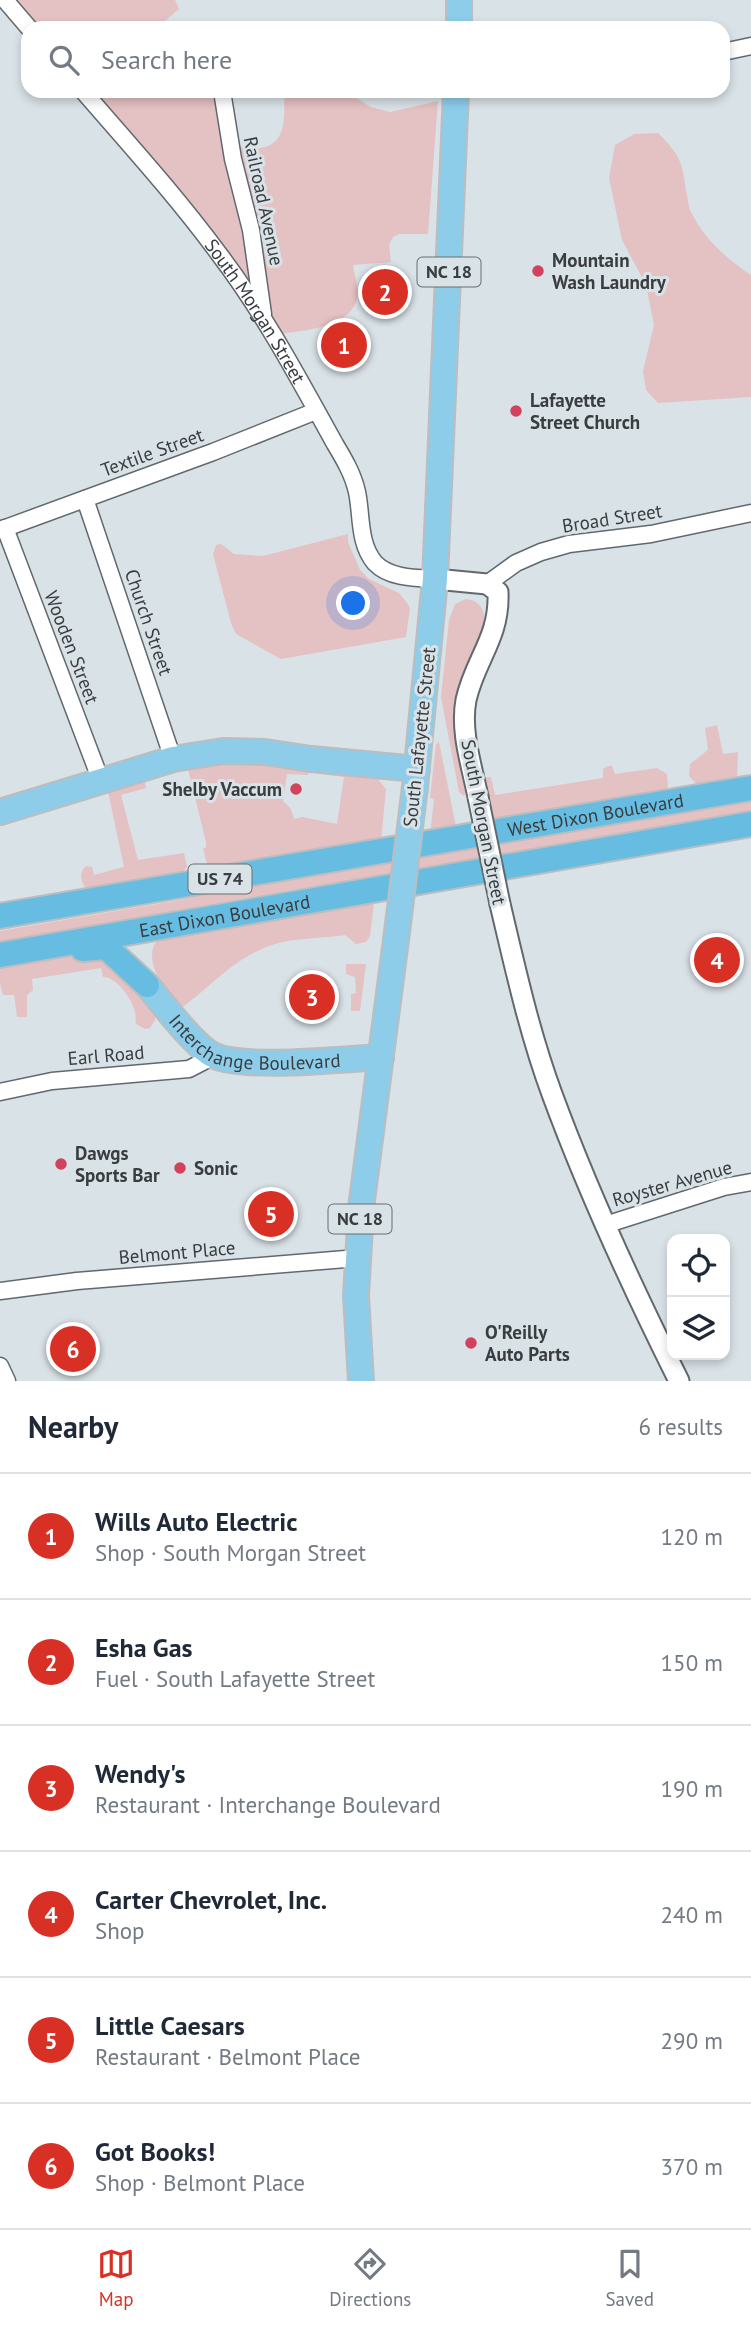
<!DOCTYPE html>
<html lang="en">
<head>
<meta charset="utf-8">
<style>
  :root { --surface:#fff; --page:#f2f2f3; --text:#1f2937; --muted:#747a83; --line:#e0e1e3; --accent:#d93025 }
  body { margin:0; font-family:"PT Sans",sans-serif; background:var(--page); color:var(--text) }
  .controls { position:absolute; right:21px; bottom:21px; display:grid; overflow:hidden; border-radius:14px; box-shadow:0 4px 10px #0003 }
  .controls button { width:63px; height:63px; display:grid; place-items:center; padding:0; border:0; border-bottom:2px solid var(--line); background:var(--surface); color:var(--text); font:35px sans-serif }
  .you { position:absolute; left:354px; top:604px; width:24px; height:24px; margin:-18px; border:5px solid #fff; border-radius:50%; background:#1a73e8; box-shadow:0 0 0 10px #1a73e833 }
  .badge { display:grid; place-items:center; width:46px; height:46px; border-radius:50%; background:var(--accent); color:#fff; font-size:23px; font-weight:700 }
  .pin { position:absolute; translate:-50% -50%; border:4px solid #fff; box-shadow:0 2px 7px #0006 }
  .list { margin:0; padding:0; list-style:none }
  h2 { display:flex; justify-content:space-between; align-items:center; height:91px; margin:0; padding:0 28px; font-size:30px }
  h2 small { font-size:23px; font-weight:400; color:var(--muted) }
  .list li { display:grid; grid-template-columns:46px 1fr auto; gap:21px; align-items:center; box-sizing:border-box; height:126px; padding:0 28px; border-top:2px solid var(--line) }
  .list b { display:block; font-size:26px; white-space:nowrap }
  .list p { margin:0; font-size:23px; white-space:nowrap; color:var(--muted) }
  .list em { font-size:23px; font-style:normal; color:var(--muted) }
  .icon { flex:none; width:38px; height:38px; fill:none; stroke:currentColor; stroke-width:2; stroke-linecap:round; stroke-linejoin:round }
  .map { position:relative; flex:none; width:751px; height:1381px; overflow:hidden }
  .search { position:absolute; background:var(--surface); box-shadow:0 4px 10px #0003; left:21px; right:21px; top:21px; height:77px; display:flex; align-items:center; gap:18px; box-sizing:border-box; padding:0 24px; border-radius:21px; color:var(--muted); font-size:26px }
  .sheet { height:847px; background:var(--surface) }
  nav { display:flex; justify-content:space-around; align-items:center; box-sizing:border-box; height:98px; border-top:2px solid var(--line); background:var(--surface); font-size:19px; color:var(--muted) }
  nav a { display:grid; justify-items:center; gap:4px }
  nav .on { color:var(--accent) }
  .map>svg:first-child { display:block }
  .green { fill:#e4c1c3 }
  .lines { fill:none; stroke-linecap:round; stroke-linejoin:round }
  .minor-casing { stroke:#61696e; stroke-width:19 }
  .tertiary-casing { stroke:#61696e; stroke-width:23 }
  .primary-casing { stroke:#bcbdbe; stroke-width:28 }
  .trunk-casing { stroke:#bcbdbe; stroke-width:28 }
  .minor { stroke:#fff; stroke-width:16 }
  .tertiary { stroke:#fff; stroke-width:19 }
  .primary { stroke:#8dcde9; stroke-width:24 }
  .trunk { stroke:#67bce2; stroke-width:24 }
  .tertiary-bridge-casing { stroke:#61696e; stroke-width:23; stroke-linecap:butt }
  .primary-bridge-casing { stroke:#bcbdbe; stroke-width:28; stroke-linecap:butt }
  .tertiary-bridge { stroke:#fff; stroke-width:19 }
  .primary-bridge { stroke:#8dcde9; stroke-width:24 }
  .poi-dot { fill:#d2425d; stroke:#d9e2e7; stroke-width:2.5 }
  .labels { text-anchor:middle; stroke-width:6; stroke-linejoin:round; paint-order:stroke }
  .shield { fill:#d9e2e7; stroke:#696e71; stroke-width:2 }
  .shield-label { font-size:18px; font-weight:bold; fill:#393d3f }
  .street-label { font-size:19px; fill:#393d3f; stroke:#d9e2e7 }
  .poi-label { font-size:19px; font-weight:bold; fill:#393d3f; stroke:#d9e2e7; text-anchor:start }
</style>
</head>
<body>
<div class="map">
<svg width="751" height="1381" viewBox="0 0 751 1381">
  <rect width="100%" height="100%" fill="#d9e2e7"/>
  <!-- green -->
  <path class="green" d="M 5,0 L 175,0 L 179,9 L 165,21 L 168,28 L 29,28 Z
    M 83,91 L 199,91 L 201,96 L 212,93 L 224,113 L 231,145 C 240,146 251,149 260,148 C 289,144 284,112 284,91 L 345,91 L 371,107 L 390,112 L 438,101 L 428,234 L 399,234 L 393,237 L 389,245 L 391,262 L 353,265 C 354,274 358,285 358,293 C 355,330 300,330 273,335 Z
    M 658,133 C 680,155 682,161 686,191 C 688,198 688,206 691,212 C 704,239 727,259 751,275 L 751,397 L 658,403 L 646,390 L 643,371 L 654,325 L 646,285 L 622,240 L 609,178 L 615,145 L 634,134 Z
    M 348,534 L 348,542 L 360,570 L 369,579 L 399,593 L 408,604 L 410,609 L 406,637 L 281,659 L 236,634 L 231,623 L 213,554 L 216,545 L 221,544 L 234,554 L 263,556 Z
    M 466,599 C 492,602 485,631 479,649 L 468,791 L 464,796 L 459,792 L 441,697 L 449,620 L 455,604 Z
    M 717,725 L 723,754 L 738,752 L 737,778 L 698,786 L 689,776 L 690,764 L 708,750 L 705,728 Z
    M 439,742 L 457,832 L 430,836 L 434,799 L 430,798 L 436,744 Z
    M 249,758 L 309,770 L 308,775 L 287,774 L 283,801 L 291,809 L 294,819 L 302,817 L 337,824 L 344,777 L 321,774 L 320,772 L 376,777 L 386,789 L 381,841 L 273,857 L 217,868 L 208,867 L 203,849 L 206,847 L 206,842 L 187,765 Z
    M 608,766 L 612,766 L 615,774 L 657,768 L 667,774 L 668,787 L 665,791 L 492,823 L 483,778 L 491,777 L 495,795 L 603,778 L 603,769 Z
    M 144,775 L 146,788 L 121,795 L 138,860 L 184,853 L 187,867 L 181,874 L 86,888 C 80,882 79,872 86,866 L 92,867 L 94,875 L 124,867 L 107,787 Z
    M 751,799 L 751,816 L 290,890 L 0,942 L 0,931 L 180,900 L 281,876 Z
    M 375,895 L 370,936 L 366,942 L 356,944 L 345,935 C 322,939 298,937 275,944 C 232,958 215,984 181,1008 C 167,991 140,961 158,939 Z
    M 88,952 L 104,954 L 155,1010 L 155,1020 L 150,1028 L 145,1029 L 136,1024 C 135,1020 136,1016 135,1012 C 132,999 116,976 103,977 L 101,968 L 32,979 L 33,990 L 27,995 L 27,1017 L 17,1017 L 14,995 L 3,995 L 0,983 L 0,962 Z
    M 346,964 L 366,964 L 360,1011 L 351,1011 L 351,994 L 356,993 L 355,977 L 346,974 Z"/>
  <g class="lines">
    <defs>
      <g id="minor">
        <path d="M 5,0 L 29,28"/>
        <path d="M 723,52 L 751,46"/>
        <path id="s1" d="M 83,91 C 129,144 177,197 219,254 C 264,313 299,379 335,444 C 344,459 353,474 357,492 C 362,515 358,543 375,563 C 389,578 415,578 435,579"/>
        <path d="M 222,91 L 233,159 L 251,230 L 263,314"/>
        <path d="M 85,499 L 173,759"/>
        <path d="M 5,528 L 101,781"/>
        <path d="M 0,530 L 213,452 L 316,411"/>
        <path d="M 487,584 L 516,563 L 541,552 L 569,544 L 651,534 L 751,513"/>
        <path d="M 0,1092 L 52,1081 L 189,1069 L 214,1056"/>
        <path d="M 605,1225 L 724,1187 L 751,1182"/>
        <path d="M 0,1291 L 77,1281 L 358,1258"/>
        <path d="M 0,1366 L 7,1381"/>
      </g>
      <path id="tertiary" d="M 435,579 L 487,584 L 498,592 C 500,638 475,659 466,700 C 460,732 472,766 478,797
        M 500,904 C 515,967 529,1032 552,1094 C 588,1192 632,1287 679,1381"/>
      <g id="primary">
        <path d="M 459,28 L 459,0"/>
        <path d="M 415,787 L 435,579 L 456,91"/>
        <path d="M 0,812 L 173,759 L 223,751 L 265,752 L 311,759 L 417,769"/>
        <path id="s2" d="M 147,985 C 164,1005 188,1038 209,1053 C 235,1071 345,1059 381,1057"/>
        <path d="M 361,1381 L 356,1296 L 361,1208 L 396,940"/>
      </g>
      <g id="trunk">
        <path id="s3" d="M 0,916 L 751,788"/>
        <path d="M 83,949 L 106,947 L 147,985"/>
        <path id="s4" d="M 0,955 L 751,824"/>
      </g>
    </defs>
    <!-- minor casing -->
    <use href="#minor" class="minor-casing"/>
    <!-- tertiary casing -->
    <use href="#tertiary" class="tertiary-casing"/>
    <!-- primary casing -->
    <use href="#primary" class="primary-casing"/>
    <!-- trunk casing -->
    <use href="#trunk" class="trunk-casing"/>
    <!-- minor -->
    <use href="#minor" class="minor"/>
    <!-- tertiary -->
    <use href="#tertiary" class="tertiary"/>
    <!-- primary -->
    <use href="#primary" class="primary"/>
    <!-- trunk -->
    <use href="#trunk" class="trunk"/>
    <defs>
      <path id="tertiary-bridge" d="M 478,797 L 500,904"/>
      <path id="primary-bridge" d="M 396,940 L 415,787"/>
    </defs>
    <!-- tertiary-bridge casing -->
    <use href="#tertiary-bridge" class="tertiary-bridge-casing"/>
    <!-- primary-bridge casing -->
    <use href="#primary-bridge" class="primary-bridge-casing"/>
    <!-- tertiary-bridge -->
    <use href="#tertiary-bridge" class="tertiary-bridge"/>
    <!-- primary-bridge -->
    <use href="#primary-bridge" class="primary-bridge"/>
  </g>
  <!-- markers -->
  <g class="poi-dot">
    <circle cx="538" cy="271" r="7"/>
    <circle cx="516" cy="411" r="7"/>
    <circle cx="296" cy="789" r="7"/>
    <circle cx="61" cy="1164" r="7"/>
    <circle cx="180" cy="1168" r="7"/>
    <circle cx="471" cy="1343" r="7"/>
  </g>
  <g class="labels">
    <!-- shield labels -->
    <g class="shield">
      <rect x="417.5" y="257.5" width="63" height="29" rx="5"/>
      <rect x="188.5" y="864.5" width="63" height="29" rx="5"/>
      <rect x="328.5" y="1204.5" width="63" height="29" rx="5"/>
    </g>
    <g class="shield-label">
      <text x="449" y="278">NC 18</text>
      <text x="220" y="885">US 74</text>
      <text x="360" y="1225">NC 18</text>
    </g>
    <!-- street labels -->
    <g class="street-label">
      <text transform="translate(264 201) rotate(78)" y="7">Railroad Avenue</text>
      <text dy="7" stroke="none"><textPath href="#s1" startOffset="280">South Morgan Street</textPath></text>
      <text transform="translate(152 452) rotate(-20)" y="7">Textile Street</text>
      <text transform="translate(612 518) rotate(-9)" y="7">Broad Street</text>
      <text transform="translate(149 622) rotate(71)" y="7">Church Street</text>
      <text transform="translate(72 647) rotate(69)" y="7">Wooden Street</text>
      <text transform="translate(419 737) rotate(-84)" y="7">South Lafayette Street</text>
      <text dy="7" stroke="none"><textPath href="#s3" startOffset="604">West Dixon Boulevard</textPath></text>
      <text transform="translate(484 822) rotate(79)" y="7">South Morgan Street</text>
      <text dy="7" stroke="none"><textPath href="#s4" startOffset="228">East Dixon Boulevard</textPath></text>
      <text dy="7" stroke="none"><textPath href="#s2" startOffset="133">Interchange Boulevard</textPath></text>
      <text transform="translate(106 1055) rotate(-5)" y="7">Earl Road</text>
      <text transform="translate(672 1183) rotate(-16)" y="7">Royster Avenue</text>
      <text transform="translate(177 1252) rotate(-5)" y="7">Belmont Place</text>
    </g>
    <!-- poi labels -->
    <g class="poi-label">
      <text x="552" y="267">Mountain<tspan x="552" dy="22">Wash Laundry</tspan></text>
      <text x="530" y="407">Lafayette<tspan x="530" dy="22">Street Church</tspan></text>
      <text x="282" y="796" text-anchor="end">Shelby Vaccum</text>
      <text x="75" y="1160">Dawgs<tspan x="75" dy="22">Sports Bar</tspan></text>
      <text x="194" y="1175">Sonic</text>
      <text x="485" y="1339">O'Reilly<tspan x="485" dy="22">Auto Parts</tspan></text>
    </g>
  </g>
</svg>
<div class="controls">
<button><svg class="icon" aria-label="locate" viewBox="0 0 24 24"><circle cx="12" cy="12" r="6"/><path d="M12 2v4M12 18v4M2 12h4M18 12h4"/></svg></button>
<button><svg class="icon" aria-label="layers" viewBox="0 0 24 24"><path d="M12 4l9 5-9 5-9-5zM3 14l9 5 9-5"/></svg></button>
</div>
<div class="you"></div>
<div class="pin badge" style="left:344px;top:345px">1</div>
<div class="pin badge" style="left:385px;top:292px">2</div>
<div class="pin badge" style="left:312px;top:997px">3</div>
<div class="pin badge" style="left:717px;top:960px">4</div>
<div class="pin badge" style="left:271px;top:1214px">5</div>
<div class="pin badge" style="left:73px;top:1349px">6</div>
<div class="search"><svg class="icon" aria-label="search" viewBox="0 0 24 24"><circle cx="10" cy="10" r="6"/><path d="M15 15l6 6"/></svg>Search here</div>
</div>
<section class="sheet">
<h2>Nearby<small>6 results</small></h2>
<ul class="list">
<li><span class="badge">1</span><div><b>Wills Auto Electric</b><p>Shop · South Morgan Street</p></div><em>120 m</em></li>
<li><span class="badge">2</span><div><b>Esha Gas</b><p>Fuel · South Lafayette Street</p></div><em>150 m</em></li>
<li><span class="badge">3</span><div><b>Wendy's</b><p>Restaurant · Interchange Boulevard</p></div><em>190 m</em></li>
<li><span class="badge">4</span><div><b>Carter Chevrolet, Inc.</b><p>Shop</p></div><em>240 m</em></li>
<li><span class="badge">5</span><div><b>Little Caesars</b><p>Restaurant · Belmont Place</p></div><em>290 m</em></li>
<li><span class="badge">6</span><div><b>Got Books!</b><p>Shop · Belmont Place</p></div><em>370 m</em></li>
</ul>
</section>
<nav>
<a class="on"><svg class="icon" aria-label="map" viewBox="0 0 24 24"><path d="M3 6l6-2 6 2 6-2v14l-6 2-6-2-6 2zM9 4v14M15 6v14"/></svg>Map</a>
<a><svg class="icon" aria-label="directions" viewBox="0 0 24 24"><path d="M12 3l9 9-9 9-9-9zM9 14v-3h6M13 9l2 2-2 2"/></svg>Directions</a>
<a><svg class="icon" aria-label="saved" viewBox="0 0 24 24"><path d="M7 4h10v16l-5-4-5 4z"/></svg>Saved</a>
</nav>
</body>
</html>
